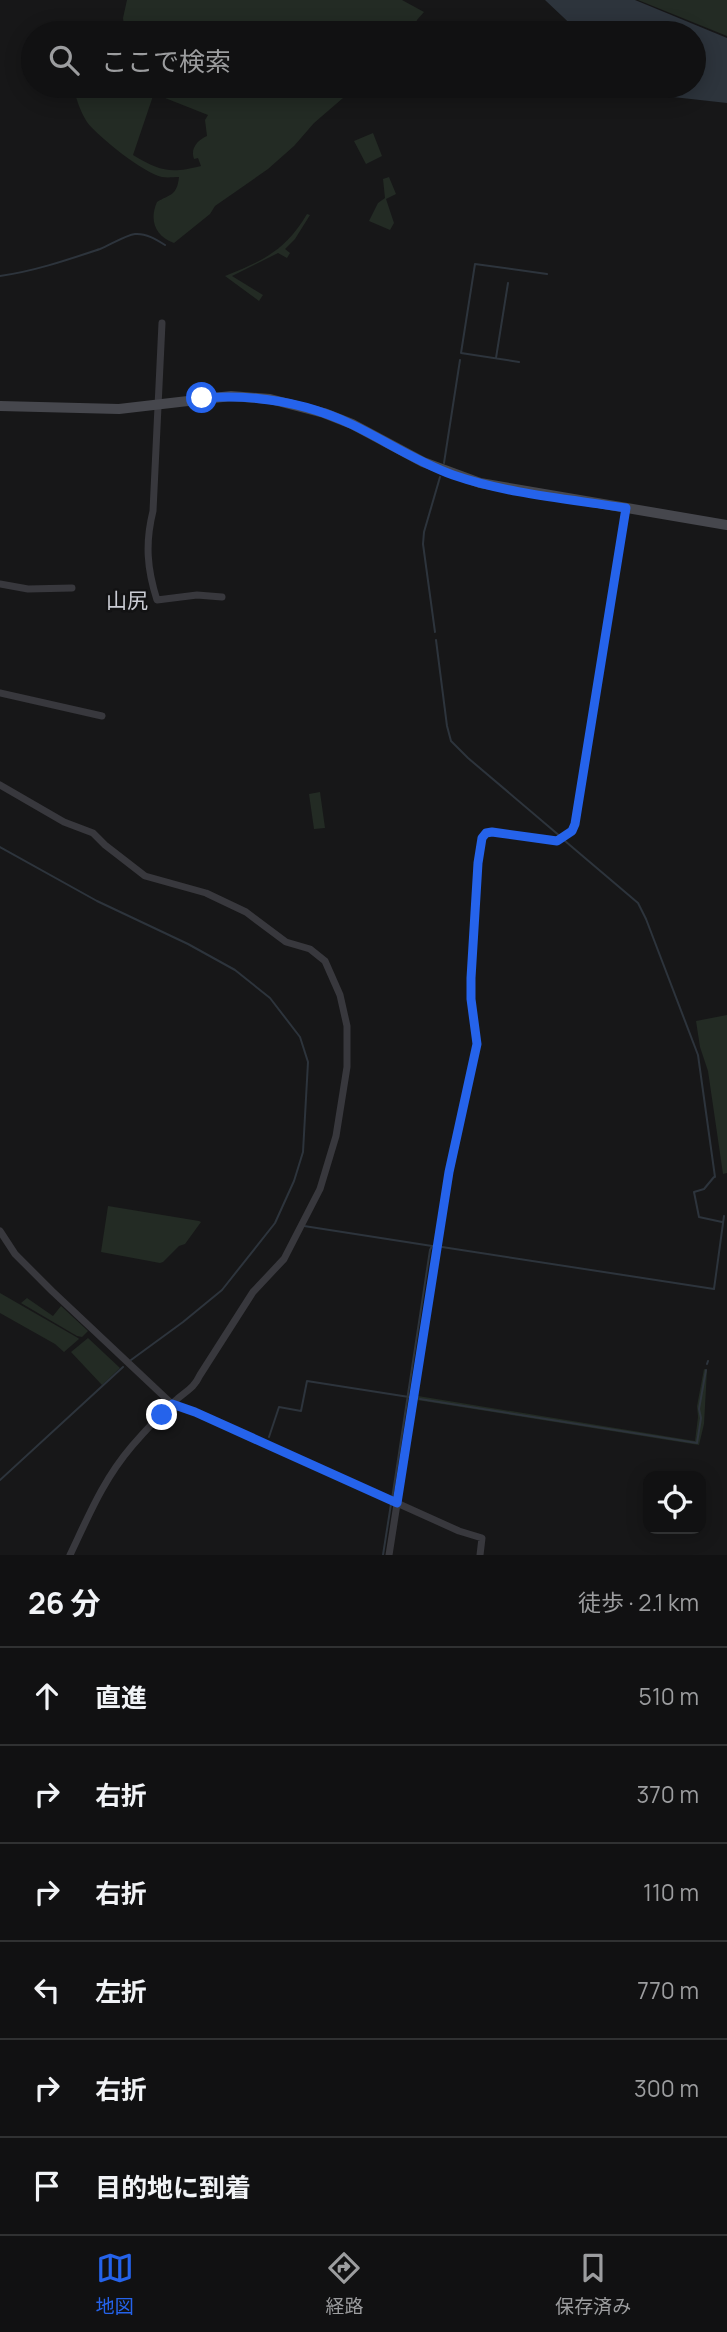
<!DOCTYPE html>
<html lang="ja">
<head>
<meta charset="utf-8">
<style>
  :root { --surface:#111112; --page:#1e1f20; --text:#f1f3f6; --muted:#9c9d9f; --line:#303132; --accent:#2563eb }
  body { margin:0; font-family:Manrope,"Noto Sans JP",sans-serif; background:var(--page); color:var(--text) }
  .controls { position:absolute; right:21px; bottom:21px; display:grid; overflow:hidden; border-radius:14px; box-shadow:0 4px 18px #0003 }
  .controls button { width:63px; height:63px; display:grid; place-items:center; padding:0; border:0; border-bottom:2px solid var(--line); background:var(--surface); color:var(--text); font:35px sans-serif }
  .stop { position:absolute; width:21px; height:21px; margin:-16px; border:5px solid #2563eb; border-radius:50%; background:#fff }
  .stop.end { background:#2563eb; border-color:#fff; box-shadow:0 2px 7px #0008 }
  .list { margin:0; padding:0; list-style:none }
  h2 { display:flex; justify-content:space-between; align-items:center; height:91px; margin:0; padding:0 28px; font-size:30px }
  h2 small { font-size:23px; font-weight:400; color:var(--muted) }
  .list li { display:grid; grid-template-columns:46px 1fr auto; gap:21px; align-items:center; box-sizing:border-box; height:98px; padding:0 28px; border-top:2px solid var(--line) }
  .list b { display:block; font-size:26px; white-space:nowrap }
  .list em { font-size:23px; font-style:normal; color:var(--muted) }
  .icon { flex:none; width:38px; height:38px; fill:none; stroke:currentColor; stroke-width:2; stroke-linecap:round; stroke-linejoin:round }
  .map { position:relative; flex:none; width:727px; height:1555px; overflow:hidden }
  .search { position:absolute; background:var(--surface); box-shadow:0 4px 18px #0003; left:21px; right:21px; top:21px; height:77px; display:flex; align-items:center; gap:18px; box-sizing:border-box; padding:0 24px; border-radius:38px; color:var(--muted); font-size:26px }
  .sheet { height:679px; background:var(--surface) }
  nav { display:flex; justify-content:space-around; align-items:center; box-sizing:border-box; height:98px; border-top:2px solid var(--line); background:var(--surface); font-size:19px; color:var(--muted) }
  nav a { display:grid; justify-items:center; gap:4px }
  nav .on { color:var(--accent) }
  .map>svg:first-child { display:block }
  .green { fill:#232b24 }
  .water { fill:#2d343c }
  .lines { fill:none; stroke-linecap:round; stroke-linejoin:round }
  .stream { stroke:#2d343c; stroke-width:2 }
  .street { stroke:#38383d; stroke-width:7 }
  .secondary { stroke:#46474d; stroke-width:10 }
  .route { stroke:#2563eb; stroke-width:9 }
  .labels { text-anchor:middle; stroke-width:5; stroke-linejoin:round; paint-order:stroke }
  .quarter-label { font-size:21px; fill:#caccd4; stroke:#121213 }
</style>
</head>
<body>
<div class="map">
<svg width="727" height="1555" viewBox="0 0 727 1555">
  <rect width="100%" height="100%" fill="#171718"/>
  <!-- green -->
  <path class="green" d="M 127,0 L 402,0 L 424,12 L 417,20 L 412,33 L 391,33 L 387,28 L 380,33 L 125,33 L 123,18 Z
    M 638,0 L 727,0 L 727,36 Z
    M 73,86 L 153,86 L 150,93 L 153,96 L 133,155 C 160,171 170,174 201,166 L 198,158 L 194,159 C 190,148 198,140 207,136 L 205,120 L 208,115 L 155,94 L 158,86 L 399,86 L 371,87 L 357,96 L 356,93 L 360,90 L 355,89 L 350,93 L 349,98 L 343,98 L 314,123 L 294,146 L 268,169 L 215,206 L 210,214 L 174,243 C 155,236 149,220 157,202 C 170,194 177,196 179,177 C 174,177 168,178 162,177 C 145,174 97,136 87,122 C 80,111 76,98 73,86 Z
    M 373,133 L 382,156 L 366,164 L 354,141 Z
    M 389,177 L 396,194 L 386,199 L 394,223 L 390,230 L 369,221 L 378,203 L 385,198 L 383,179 Z
    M 307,214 L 310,215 L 295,239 L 285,249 L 290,253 L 287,258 L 278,253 L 232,276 L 263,295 L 259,301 L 225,276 C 264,260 285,251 307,214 Z
    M 320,792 L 325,828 L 314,829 L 309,794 Z
    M 727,1015 L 727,1173 L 723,1174 L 708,1071 L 700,1047 L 696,1021 Z
    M 108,1206 L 199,1221 L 201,1222 L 185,1244 L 179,1246 L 163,1262 L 160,1263 L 101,1252 Z
    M 0,1293 L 78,1338 L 79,1339 L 64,1352 L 55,1344 L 0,1313 Z
    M 27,1298 L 53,1316 L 61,1306 L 88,1331 L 82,1337 L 77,1336 L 21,1303 Z
    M 88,1338 L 120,1368 L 102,1385 L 71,1352 Z
    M 704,1369 L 707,1370 L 704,1424 L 699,1445 L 417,1400 L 418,1396 L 695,1441 L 698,1417 L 697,1406 Z"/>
  <!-- water -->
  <path class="water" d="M 545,0 L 635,0 L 727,38 L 727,103 L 664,96 L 646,86 L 694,86 L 694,33 L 580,33 Z"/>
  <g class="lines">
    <!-- stream -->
    <path class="stream" d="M 0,276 C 35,271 67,260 100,249 C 110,245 126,235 135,234 C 146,233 157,240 165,245
      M 496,358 L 508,283
      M 519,362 L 461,353 L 475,264 L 547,274
      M 444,463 L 460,360
      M 435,632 L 423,544 L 424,532 L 440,477
      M 436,640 L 447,726 L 451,741 L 468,758 L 561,837
      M 565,841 L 638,903 L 646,919 L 698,1055 L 715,1177
      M 0,847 L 97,901 L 188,944 L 235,970 L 270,998 L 300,1037 L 308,1062 L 303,1152 L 294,1181 L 275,1223 L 222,1290 L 183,1322 L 131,1360
      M 714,1177 L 704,1189 L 694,1192 L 699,1217 L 722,1222
      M 304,1226 L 432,1246
      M 442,1247 L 714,1289 L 724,1216
      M 707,1364 L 708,1361
      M 420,1399 L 697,1443 L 701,1418 L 699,1409 L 706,1370
      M 269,1437 L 279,1407 L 301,1411 L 307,1381 L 409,1397
      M 0,1480 L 123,1367
      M 392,1499 L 430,1250 L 432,1246 L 436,1246
      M 383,1555 L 391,1504"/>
    <!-- street -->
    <path class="street" d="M 162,323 L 153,511 C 145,543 147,569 157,600 L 197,595 L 222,597
      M 0,584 L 28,589 L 72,588
      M 0,693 L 102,716
      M 0,785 L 64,822 L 93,833 L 105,845 L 145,876 L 206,893 L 246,912 L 286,942 L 310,949 L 325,961 L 340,995 L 347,1026 L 347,1067 L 336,1136 L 320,1189 L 284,1259 L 253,1292 L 200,1375 C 193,1390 185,1391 174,1402 C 160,1415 145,1431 132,1446 C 103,1480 89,1515 70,1555
      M 0,1231 L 15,1254 L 52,1291 L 172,1404 L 195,1412 L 459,1531 L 482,1538 L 480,1555
      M 389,1555 L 448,1179 L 477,1044 L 471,999 L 471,978 L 478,863 L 482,838 L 486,833 L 492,832 L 557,841 L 572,831 L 575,824 L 626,508"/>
    <!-- secondary -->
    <path class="secondary" d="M 0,406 L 119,409 L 231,396 L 270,399 L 324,413 L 352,424 L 423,462 L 480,483 L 727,525"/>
  </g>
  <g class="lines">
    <!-- route -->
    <path class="route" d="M 162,1415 L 172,1404 L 195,1412 L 397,1503 L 449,1172 L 477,1044 L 471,999 L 471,978 L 478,863 L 482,838 L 486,833 L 492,832 L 557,841 L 572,831 L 575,824 L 626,508 C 569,499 508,494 453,475 C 417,462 386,441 353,425 C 305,402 254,394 202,398"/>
  </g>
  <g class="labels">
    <!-- quarter labels -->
    <g class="quarter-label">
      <text x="127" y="608">山尻</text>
    </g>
  </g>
</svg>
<div class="controls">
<button><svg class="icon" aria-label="locate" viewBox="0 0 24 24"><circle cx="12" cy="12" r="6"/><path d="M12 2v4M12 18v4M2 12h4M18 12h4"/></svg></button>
</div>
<div class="stop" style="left:202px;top:398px"></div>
<div class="stop end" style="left:162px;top:1415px"></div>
<div class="search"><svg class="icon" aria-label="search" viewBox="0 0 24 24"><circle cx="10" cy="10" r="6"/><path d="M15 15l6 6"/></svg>ここで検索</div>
</div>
<section class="sheet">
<h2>26 分<small>徒歩 · 2.1 km</small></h2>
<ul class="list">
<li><svg class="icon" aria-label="ahead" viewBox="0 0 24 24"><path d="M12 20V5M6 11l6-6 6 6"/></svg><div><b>直進</b></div><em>510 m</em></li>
<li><svg class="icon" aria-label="right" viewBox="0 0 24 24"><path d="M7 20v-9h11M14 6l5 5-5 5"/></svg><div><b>右折</b></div><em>370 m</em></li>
<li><svg class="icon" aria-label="right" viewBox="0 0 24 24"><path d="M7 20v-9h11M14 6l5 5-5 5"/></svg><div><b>右折</b></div><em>110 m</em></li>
<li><svg class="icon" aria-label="left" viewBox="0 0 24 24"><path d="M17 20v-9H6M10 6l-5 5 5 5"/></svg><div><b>左折</b></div><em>770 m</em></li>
<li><svg class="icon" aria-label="right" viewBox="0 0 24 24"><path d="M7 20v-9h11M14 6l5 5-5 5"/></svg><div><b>右折</b></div><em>300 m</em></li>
<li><svg class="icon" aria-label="arrive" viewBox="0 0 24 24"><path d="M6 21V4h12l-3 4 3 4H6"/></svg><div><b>目的地に到着</b></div></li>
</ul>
</section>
<nav>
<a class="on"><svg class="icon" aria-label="map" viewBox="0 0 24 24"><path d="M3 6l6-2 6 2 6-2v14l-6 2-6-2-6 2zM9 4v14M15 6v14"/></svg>地図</a>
<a><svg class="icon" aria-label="directions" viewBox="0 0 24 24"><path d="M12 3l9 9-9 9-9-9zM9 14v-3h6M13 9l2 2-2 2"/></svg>経路</a>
<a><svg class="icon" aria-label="saved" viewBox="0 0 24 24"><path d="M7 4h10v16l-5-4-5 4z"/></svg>保存済み</a>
</nav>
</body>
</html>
